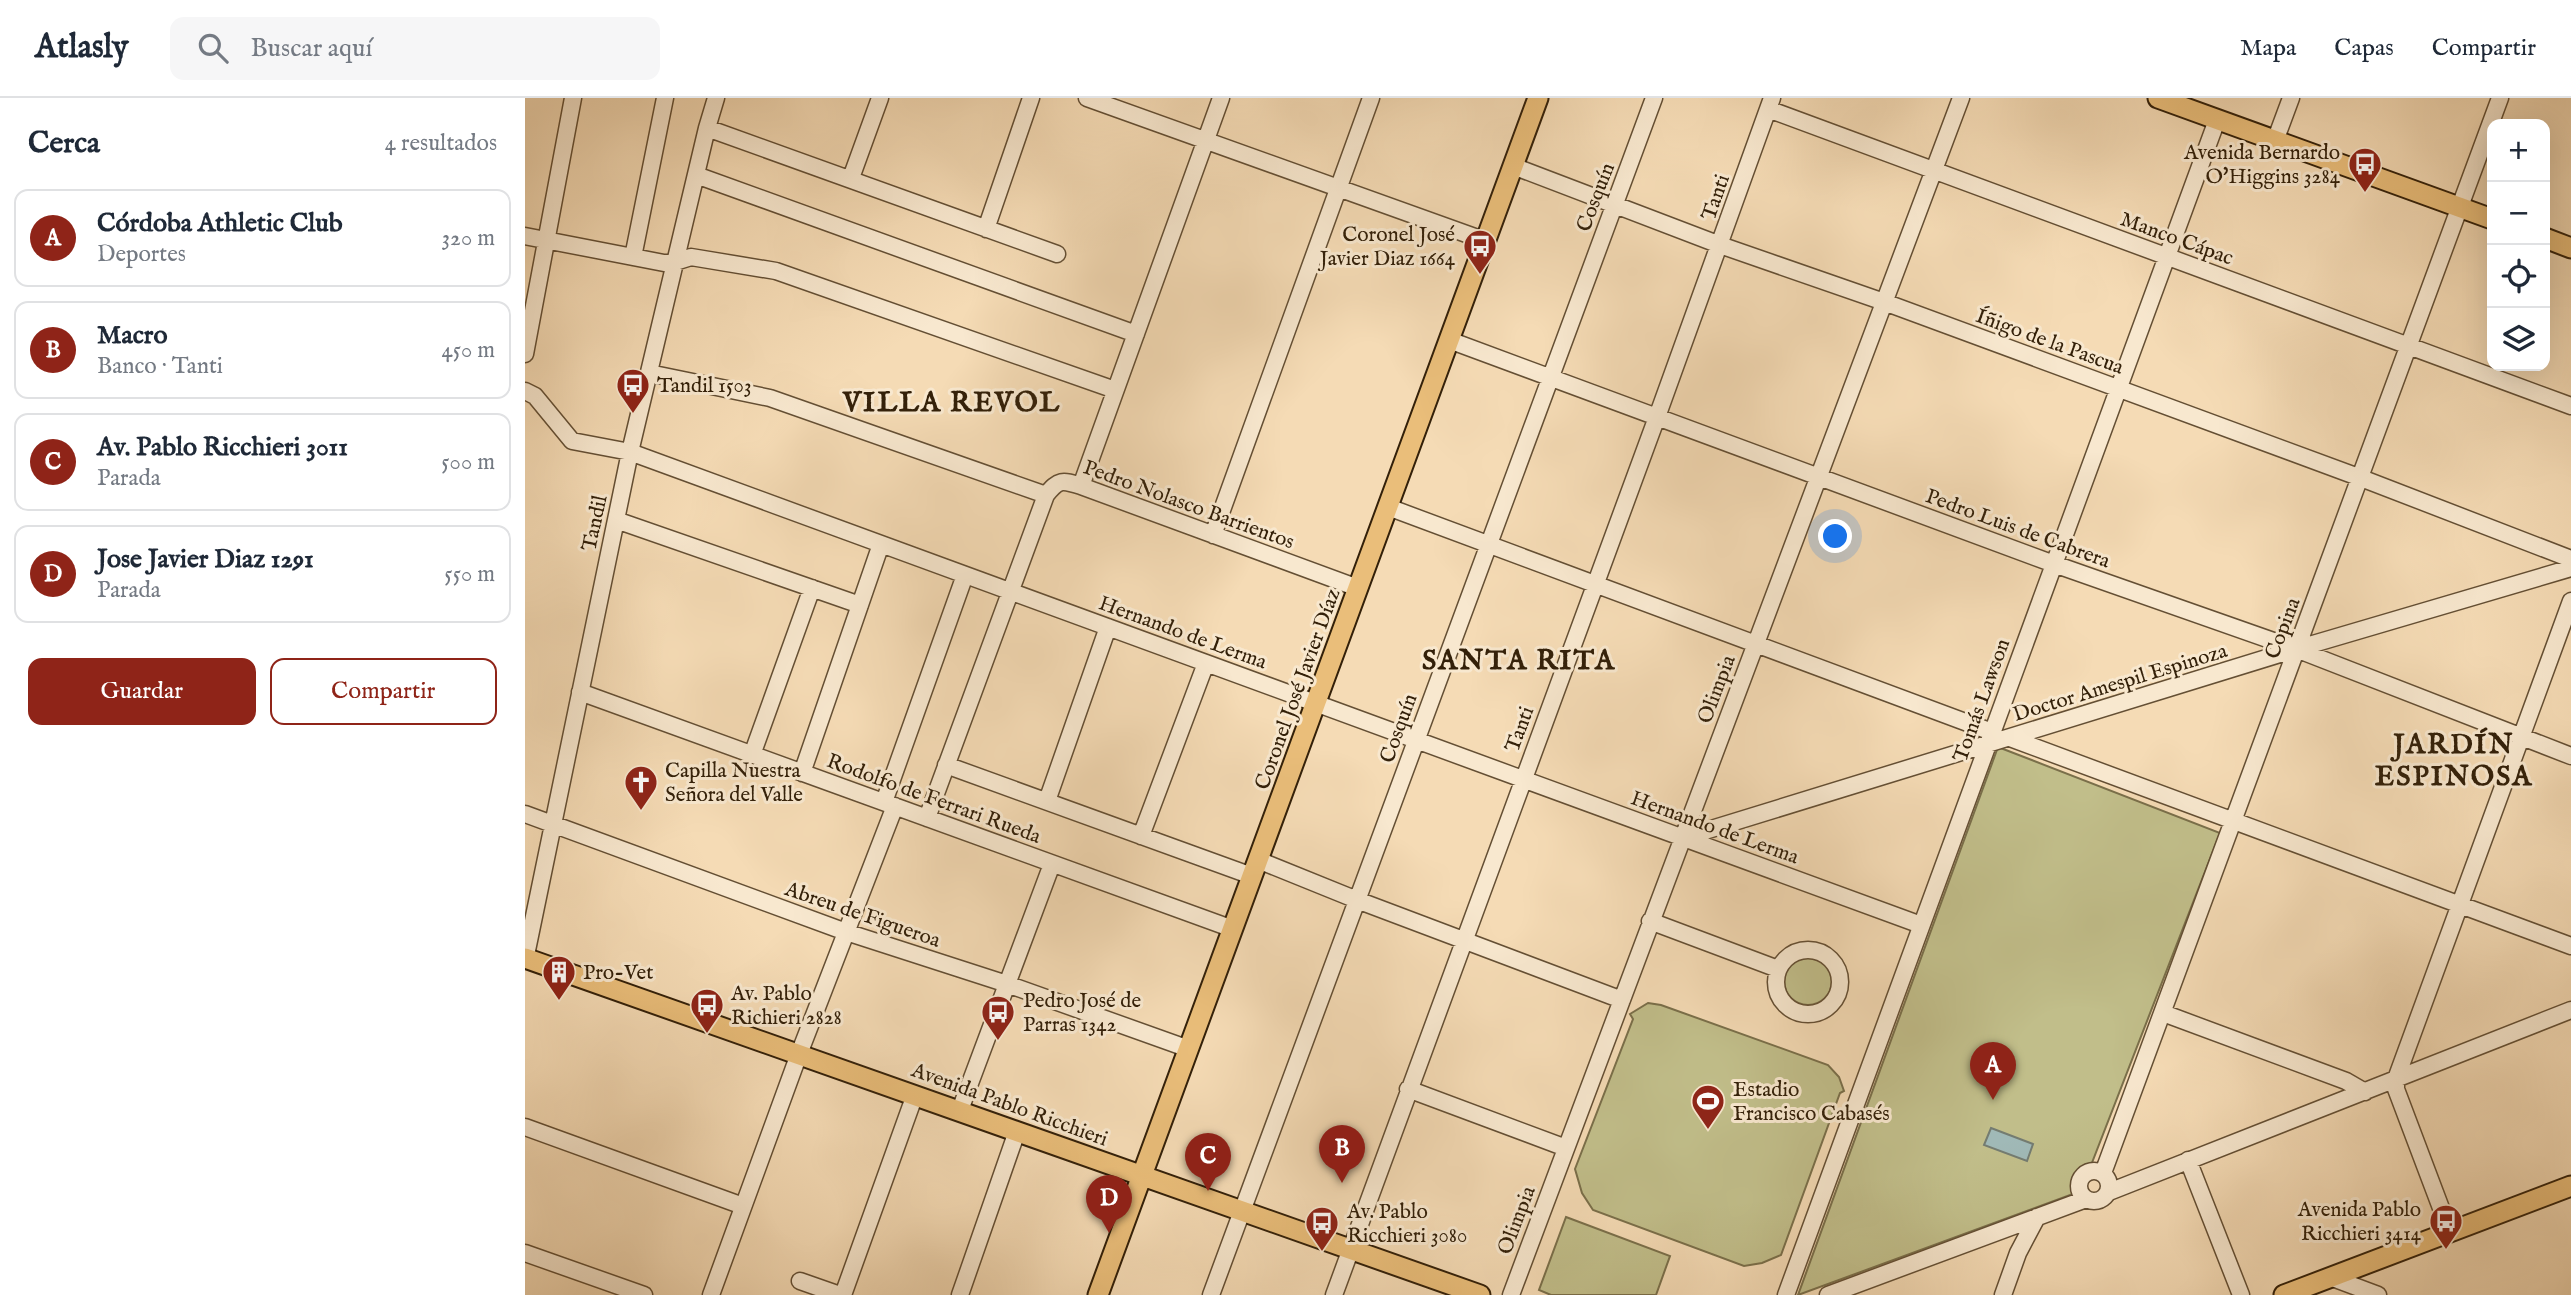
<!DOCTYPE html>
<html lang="es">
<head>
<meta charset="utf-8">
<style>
  :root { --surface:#fff; --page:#f6f6f7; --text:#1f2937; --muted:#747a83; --line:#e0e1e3; --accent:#8f2418 }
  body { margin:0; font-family:"IM FELL English",serif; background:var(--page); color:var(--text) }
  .controls { position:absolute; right:21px; top:21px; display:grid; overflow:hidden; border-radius:14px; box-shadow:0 7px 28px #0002 }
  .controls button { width:63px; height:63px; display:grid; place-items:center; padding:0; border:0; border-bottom:2px solid var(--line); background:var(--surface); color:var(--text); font:35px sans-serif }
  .you { position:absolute; left:1311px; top:439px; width:24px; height:24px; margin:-18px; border:5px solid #fff; border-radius:50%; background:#1a73e8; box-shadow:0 0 0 10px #1a73e833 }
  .badge { display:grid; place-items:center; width:46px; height:46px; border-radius:50%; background:var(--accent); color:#fff; font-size:23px; font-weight:700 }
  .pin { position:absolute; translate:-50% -58px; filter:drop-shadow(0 2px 4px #0008) }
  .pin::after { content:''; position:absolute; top:37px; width:24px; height:21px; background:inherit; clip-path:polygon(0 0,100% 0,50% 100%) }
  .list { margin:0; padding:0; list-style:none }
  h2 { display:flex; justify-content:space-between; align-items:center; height:91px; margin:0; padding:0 28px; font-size:30px }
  h2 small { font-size:23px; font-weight:400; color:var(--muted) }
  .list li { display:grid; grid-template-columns:46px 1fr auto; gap:21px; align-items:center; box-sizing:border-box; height:98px; margin:0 14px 14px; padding:0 14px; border:2px solid var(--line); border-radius:14px }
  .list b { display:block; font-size:26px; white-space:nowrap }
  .list p { margin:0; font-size:23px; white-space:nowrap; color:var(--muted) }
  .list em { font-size:23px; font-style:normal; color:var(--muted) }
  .actions { display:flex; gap:14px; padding:21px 28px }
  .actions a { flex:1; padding:16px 0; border:2px solid var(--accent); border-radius:14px; text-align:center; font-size:24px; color:var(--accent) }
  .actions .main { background:var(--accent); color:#fff }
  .icon { flex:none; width:38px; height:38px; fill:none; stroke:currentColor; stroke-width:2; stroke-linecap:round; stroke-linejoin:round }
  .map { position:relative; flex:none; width:2046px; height:1197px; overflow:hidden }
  header { display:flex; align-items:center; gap:42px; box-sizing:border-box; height:98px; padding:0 35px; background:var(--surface); border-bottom:2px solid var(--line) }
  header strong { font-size:33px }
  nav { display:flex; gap:38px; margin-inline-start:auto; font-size:24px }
  .search { width:490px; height:63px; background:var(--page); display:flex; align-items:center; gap:18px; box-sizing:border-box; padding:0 24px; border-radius:14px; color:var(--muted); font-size:26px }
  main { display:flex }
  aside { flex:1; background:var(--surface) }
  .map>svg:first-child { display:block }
  .green { fill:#c1be8a; stroke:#7a6f4a; stroke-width:2 }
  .water { fill:#a0b9b7; stroke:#747c71; stroke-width:2 }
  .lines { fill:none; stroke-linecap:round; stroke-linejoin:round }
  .minor-casing { stroke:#644f34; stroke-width:19 }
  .major-casing { stroke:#332009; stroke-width:23 }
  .minor { stroke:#f8e8cf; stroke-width:16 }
  .major { stroke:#eabe7a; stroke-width:19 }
  .labels { text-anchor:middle; stroke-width:6; stroke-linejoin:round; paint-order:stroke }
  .poi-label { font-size:21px; fill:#332009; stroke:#f8e8cf; text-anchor:start }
  .street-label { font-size:21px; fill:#332009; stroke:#f8e8cf }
  .district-label { font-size:28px; font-weight:bold; letter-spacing:2px; fill:#332009; stroke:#f8e8cf }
</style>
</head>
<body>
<header>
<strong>Atlasly</strong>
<div class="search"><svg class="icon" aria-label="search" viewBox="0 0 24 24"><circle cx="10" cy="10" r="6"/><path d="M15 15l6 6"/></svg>Buscar aquí</div>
<nav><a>Mapa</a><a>Capas</a><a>Compartir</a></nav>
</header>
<main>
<aside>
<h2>Cerca<small>4 resultados</small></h2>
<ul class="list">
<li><span class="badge">A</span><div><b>Córdoba Athletic Club</b><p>Deportes</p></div><em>320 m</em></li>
<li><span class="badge">B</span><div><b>Macro</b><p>Banco · Tanti</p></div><em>450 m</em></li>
<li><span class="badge">C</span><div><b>Av. Pablo Ricchieri 3011</b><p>Parada</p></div><em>500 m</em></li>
<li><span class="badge">D</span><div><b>Jose Javier Diaz 1291</b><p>Parada</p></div><em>550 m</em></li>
</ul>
<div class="actions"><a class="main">Guardar</a><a>Compartir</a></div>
</aside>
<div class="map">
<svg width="2046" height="1197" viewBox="0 0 2046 1197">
  <rect width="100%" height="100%" fill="#f5dbb5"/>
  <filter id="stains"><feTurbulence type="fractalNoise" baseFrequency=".00286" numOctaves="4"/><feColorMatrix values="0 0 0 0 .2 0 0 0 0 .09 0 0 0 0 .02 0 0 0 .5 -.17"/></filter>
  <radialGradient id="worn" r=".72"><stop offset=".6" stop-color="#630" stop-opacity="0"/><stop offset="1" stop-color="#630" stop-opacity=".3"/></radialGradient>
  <!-- green -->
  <path class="green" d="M 1473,649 L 1695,735 L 1556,1093 L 1273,1197 Z
    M1259 883a24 24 0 1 1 48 0a24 24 0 1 1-48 0Z
    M 1123,905 L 1136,907 L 1303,967 L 1314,979 L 1319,993 L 1315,995 L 1256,1157 L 1237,1165 L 1219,1168 L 1068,1112 L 1057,1095 L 1050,1071 L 1108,921 L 1105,916 Z
    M 1041,1119 L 1145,1158 L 1131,1197 L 1026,1197 L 1014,1192 Z"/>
  <!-- water -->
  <path class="water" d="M 1466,1030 L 1508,1046 L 1502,1063 L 1459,1047 Z"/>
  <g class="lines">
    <defs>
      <path id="minor" d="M 562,0 L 961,143
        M 1243,11 L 2046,308
        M 182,30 L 532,156
        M 1750,43 L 1766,0
        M 988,68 L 1195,147 L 1359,204 L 1836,380 L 2046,461
        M 171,77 L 611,236
        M 326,80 L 355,0
        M 461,131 L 506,0
        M 0,138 L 139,165 L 150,164 L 166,159 L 251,173 L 590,292
        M 108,159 L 140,0
        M 924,242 L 1529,466 L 1771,551 L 2046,658
        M 0,256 L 48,0
        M 124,275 L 245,300 L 521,397
        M 0,293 L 10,298 L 47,343 L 105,354 L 1396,827
        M 556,388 L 696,0
        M 863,409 L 1467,634
        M 91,422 L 335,507
        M 688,437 L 846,0
        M 55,594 L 708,831
        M 1485,640 L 2046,848
        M 227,657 L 287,490
        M 421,667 L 727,778
        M 277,675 L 356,446
        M 522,703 L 583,529
        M 359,704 L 440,477
        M 0,716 L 321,834 L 482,886 L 664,951
        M 402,720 L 521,397 C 534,381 537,382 556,388 L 833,490
        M 616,738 L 681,565
        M 1157,740 L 1771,551 L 2046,470
        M 733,762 L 832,802 L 1097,902
        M 1125,823 L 1253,871
        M1251 884a32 32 0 1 1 64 0a32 32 0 1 1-64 0Z
        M 0,862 L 105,354 L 182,30 L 191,0
        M 1638,915 L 1821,983 L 1840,994
        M 883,991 L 1041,1050
        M 435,1012 L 527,766
        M 0,1029 L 218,1108
        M 1663,1062 L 1716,1197
        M1554 1088a15 15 0 1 1 30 0a15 15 0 1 1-30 0Z
        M 1578,1075 L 1975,0
        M 1584,1094 L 2046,912
        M 1925,1134 L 1871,991 L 1871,981 L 2046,503
        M 0,1155 L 119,1197
        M 1805,1179 L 1853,1197
        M 275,1183 L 315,1197
        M 186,1197 L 274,956 L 370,708
        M 318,1197 L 387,1005
        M 435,1197 L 489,1042
        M 686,1197 L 1129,0
        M 809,1197 L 1132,319 L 1247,0
        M 986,1197 L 1436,0
        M 1261,1197 L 1692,22
        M 1303,1197 L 1561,1101
        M 1478,1197 L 1493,1155 L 1512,1119"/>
      <path id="major" d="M 1633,0 L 1967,121
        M 2020,140 L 2046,150
        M 0,860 L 955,1197
        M 573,1197 L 1013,0
        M 1759,1197 L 2046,1088"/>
    </defs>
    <!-- minor casing -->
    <use href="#minor" class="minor-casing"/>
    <!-- major casing -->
    <use href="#major" class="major-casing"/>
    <!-- minor -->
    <use href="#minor" class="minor"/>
    <!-- major -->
    <use href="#major" class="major"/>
  </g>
  <!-- icons -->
  <defs>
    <symbol id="bus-pin" viewBox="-11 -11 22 30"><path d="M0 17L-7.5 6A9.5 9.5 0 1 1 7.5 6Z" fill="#8f2418" stroke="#f8e8cf"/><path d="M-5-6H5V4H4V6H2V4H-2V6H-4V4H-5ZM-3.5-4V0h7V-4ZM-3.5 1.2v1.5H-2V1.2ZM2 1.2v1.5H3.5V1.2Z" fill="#fff"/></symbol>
    <symbol id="church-pin" viewBox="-11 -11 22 30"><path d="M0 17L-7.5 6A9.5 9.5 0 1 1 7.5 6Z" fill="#8f2418" stroke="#f8e8cf"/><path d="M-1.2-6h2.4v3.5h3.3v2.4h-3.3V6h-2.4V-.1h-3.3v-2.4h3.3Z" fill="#fff"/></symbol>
    <symbol id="building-pin" viewBox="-11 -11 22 30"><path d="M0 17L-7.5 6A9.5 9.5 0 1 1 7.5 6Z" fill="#8f2418" stroke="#f8e8cf"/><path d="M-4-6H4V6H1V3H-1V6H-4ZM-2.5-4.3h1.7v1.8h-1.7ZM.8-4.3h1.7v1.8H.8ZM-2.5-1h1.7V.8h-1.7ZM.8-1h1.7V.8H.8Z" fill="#fff"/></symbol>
    <symbol id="stadium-pin" viewBox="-11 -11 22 30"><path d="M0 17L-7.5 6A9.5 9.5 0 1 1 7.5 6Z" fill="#8f2418" stroke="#f8e8cf"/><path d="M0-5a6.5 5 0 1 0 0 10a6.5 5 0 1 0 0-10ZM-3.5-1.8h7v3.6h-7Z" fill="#fff"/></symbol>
  </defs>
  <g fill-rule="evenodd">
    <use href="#bus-pin" x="1821" y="47" width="38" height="52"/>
    <use href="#bus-pin" x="936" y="129" width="38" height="52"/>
    <use href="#bus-pin" x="89" y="268" width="38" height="52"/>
    <use href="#church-pin" x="97" y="665" width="38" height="52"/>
    <use href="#building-pin" x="15" y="855" width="38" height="52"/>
    <use href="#bus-pin" x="163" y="888" width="38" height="52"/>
    <use href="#bus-pin" x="454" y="895" width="38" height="52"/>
    <use href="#stadium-pin" x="1164" y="984" width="38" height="52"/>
    <use href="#bus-pin" x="1902" y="1104" width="38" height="52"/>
    <use href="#bus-pin" x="778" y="1106" width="38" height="52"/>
  </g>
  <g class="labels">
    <!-- poi labels -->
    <g class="poi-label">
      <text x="1815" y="61" text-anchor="end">Avenida Bernardo<tspan x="1815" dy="24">O'Higgins 3284</tspan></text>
      <text x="930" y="143" text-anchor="end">Coronel José<tspan x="930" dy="24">Javier Diaz 1664</tspan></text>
      <text x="132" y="294">Tandil 1503</text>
      <text x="140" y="679">Capilla Nuestra<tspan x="140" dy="24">Señora del Valle</tspan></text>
      <text x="58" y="881">Pro-Vet</text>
      <text x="206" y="902">Av. Pablo<tspan x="206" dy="24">Richieri 2828</tspan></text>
      <text x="498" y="909">Pedro José de<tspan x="498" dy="24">Parras 1342</tspan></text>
      <text x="1208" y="998">Estadio<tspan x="1208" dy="24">Francisco Cabasés</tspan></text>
      <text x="1896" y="1118" text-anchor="end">Avenida Pablo<tspan x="1896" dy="24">Ricchieri 3414</tspan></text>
      <text x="822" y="1120">Av. Pablo<tspan x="822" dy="24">Ricchieri 3080</tspan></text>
    </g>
    <!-- street labels -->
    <g class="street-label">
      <text transform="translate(1070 99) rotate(-69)" y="7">Cosquín</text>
      <text transform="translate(1190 99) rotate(-71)" y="7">Tanti</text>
      <text transform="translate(1652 140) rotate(20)" y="7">Manco Cápac</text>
      <text transform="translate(1525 243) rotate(20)" y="7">Íñigo de la Pascua</text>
      <text transform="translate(664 406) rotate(20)" y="7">Pedro Nolasco Barrientos</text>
      <text transform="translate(69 425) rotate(-78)" y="7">Tandil</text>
      <text transform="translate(1493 430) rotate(20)" y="7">Pedro Luis de Cabrera</text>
      <text transform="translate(1757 530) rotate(-69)" y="7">Copina</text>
      <text transform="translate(658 534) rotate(20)" y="7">Hernando de Lerma</text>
      <text transform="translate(1595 584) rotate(-17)" y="7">Doctor Amespil Espinoza</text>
      <text transform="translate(772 591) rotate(-70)" y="7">Coronel José Javier Díaz</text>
      <text transform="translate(1191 591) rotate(-69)" y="7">Olimpia</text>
      <text transform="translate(1456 602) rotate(-70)" y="7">Tomás Lawson</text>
      <text transform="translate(873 630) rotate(-70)" y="7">Cosquín</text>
      <text transform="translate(994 631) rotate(-70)" y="7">Tanti</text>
      <text transform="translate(409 700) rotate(20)" y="7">Rodolfo de Ferrari Rueda</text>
      <text transform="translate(1190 729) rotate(20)" y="7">Hernando de Lerma</text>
      <text transform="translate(338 816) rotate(19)" y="7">Abreu de Figueroa</text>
      <text transform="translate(485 1006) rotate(20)" y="7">Avenida Pablo Ricchieri</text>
      <text transform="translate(991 1122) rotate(-69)" y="7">Olimpia</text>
    </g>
    <!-- district labels -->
    <g class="district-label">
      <text x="427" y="313">VILLA REVOL</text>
      <text x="994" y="571">SANTA RITA</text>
      <text x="1929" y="655">JARDÍN<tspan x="1929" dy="32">ESPINOSA</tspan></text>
    </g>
  </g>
  <rect width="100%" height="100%" filter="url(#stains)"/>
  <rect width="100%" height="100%" fill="url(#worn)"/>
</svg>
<div class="controls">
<button>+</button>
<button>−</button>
<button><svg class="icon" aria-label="locate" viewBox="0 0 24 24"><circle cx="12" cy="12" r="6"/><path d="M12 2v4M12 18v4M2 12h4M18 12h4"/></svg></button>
<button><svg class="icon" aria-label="layers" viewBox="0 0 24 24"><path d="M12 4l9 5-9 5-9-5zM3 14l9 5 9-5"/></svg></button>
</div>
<div class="you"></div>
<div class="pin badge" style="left:1468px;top:1002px">A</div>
<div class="pin badge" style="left:817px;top:1085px">B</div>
<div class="pin badge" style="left:683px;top:1093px">C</div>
<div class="pin badge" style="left:584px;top:1135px">D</div>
</div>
</main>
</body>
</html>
